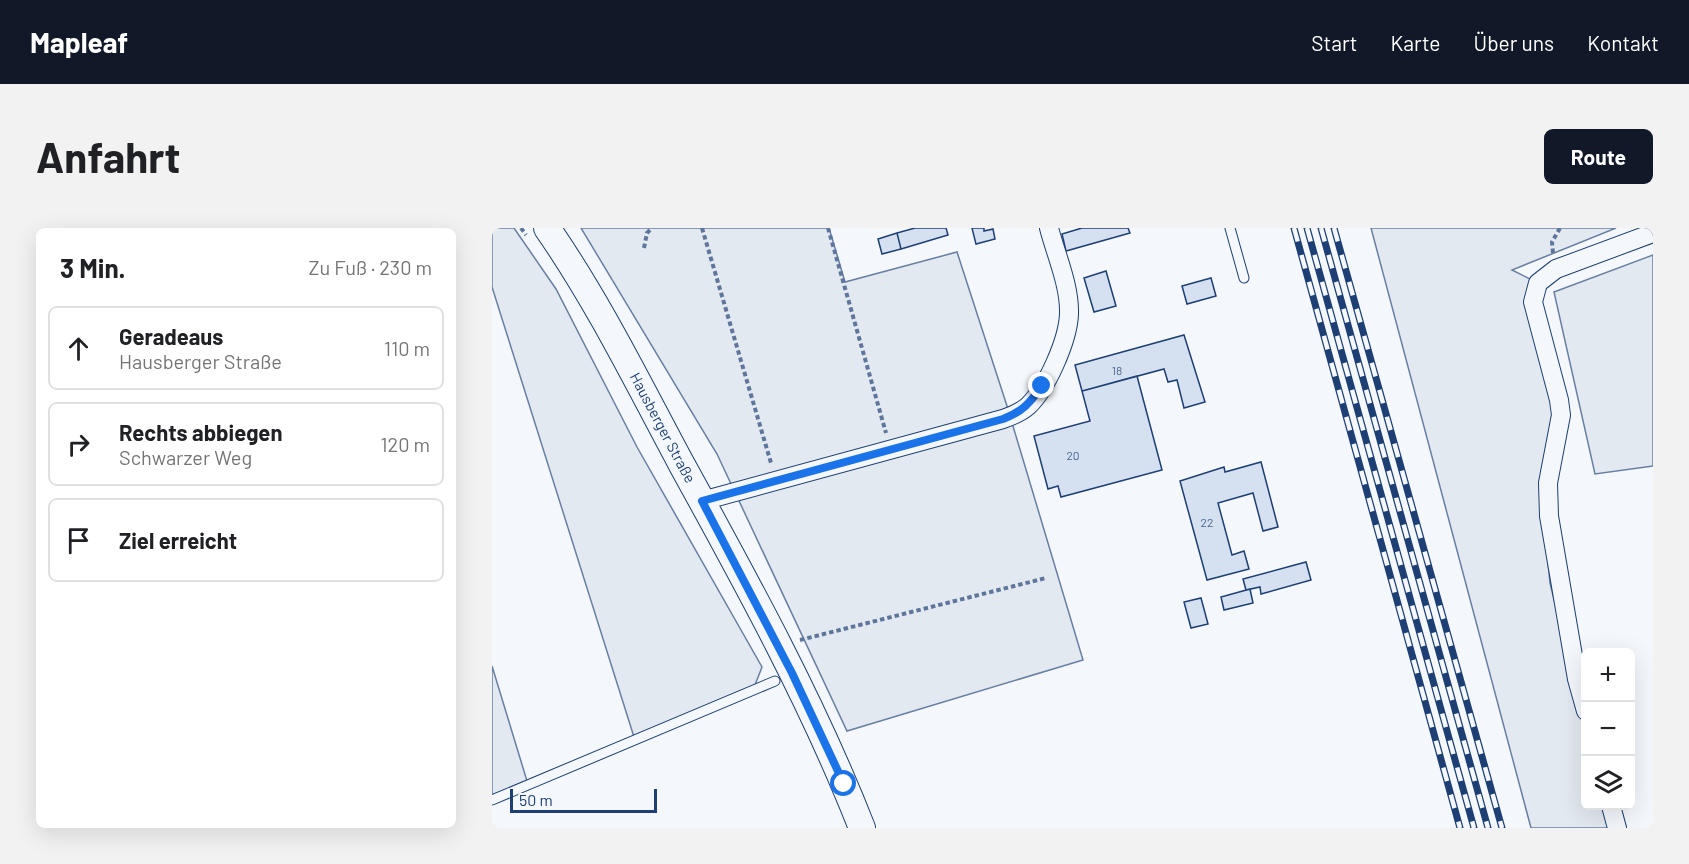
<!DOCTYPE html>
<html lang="de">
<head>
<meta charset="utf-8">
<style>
  :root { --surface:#fff; --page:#f2f2f2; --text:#202124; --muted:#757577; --line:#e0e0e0; --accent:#111827 }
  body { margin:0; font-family:Barlow,sans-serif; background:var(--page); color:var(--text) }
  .controls { position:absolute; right:18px; bottom:18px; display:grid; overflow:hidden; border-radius:9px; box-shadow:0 6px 24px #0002 }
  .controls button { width:54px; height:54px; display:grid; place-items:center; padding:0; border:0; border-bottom:2px solid var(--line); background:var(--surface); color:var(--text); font:30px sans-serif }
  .scale { position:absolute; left:18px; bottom:15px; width:147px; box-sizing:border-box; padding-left:6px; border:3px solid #1d3f73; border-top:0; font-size:16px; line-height:21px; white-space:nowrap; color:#1d3f73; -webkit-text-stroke:4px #f4f7fb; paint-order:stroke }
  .stop { position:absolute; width:18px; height:18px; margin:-14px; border:4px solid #1a73e8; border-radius:50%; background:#fff }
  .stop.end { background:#1a73e8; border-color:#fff; box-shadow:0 2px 6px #0008 }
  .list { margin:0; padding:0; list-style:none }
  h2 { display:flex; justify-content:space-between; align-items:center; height:78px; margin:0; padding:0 24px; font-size:26px }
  h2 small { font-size:20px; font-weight:400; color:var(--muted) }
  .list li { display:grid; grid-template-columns:39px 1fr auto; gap:18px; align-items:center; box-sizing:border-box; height:84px; margin:0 12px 12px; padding:0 12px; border:2px solid var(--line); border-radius:9px }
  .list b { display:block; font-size:22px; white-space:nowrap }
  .list p { margin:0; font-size:20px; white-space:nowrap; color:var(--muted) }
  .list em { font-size:20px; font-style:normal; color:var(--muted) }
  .icon { flex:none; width:33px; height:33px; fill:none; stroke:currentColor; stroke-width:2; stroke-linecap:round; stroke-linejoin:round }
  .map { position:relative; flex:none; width:1161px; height:600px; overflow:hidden; border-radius:9px }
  header { display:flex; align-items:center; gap:36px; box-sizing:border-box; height:84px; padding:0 30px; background:var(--accent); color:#fff }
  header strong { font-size:28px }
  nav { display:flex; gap:33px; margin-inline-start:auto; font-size:21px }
  .intro { display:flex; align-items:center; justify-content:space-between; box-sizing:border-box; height:144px; padding:0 36px }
  h1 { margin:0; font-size:42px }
  .button { padding:15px 27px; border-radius:9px; background:var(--accent); color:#fff; font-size:21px; font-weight:700 }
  main { display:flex; gap:36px; padding:0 36px }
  aside { flex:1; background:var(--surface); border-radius:9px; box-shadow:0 6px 24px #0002 }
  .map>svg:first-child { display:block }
  .green { fill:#e3e9f0; stroke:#687fa3; stroke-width:1.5 }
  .building { fill:#d5e0f0; stroke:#1d3f73; stroke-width:1.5 }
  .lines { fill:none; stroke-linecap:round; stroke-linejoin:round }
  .lane-casing { stroke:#1d3f73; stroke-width:11 }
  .street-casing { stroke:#1d3f73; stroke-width:20 }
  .secondary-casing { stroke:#1d3f73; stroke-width:28 }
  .path { stroke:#5e769c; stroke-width:4; stroke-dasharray:4.5 3; stroke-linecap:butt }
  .lane { stroke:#f4f7fb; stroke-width:9 }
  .street { stroke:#f4f7fb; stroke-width:18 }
  .secondary { stroke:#f4f7fb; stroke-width:26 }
  .rail-casing { stroke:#1d3f73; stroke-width:7 }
  .rail { stroke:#f4f7fb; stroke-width:4.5; stroke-dasharray:14; stroke-linecap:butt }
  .route { stroke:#1a73e8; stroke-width:8 }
  .labels { text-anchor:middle; stroke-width:4.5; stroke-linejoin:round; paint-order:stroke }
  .number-label { font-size:12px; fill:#4b6792 }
  .street-label { font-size:15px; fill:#1d3f73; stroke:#f4f7fb }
</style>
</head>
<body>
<header>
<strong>Mapleaf</strong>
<nav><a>Start</a><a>Karte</a><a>Über uns</a><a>Kontakt</a></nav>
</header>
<div class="intro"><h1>Anfahrt</h1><a class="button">Route</a></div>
<main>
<aside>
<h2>3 Min.<small>Zu Fuß · 230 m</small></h2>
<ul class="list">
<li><svg class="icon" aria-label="ahead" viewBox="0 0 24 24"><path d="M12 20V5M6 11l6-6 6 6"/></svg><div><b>Geradeaus</b><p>Hausberger Straße</p></div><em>110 m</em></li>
<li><svg class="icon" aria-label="right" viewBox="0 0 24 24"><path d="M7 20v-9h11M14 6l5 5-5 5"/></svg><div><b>Rechts abbiegen</b><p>Schwarzer Weg</p></div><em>120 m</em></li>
<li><svg class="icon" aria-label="arrive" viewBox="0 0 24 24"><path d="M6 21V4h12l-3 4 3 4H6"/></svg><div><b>Ziel erreicht</b></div></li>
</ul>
</aside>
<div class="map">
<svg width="1161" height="600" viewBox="0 0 1161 600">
  <rect width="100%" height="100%" fill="#f4f7fb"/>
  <!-- green -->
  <path class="green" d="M 0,0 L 22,0 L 64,61 L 145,219 L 270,439 L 263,457 L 142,509 L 0,59 Z
    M 89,0 L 337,0 L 353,54 L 465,24 L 515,178 L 591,432 L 355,503 L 225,226 Z
    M 879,0 L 1124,0 L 1020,42 L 1040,52 L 1065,189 L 1050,271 L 1058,355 L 1093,498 L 1094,578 L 1114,578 L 1120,600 L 1039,600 Z
    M 1161,27 L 1161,238 L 1103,246 L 1062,64 Z
    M 0,438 L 35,553 L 0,567 Z"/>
  <!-- building -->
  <path class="building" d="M 423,0 L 454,0 L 456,7 L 409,21 L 405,5 Z
    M 480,0 L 492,0 L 492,3 L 501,1 L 503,11 L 484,16 Z
    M 590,0 L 636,0 L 638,5 L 574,23 L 570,6 Z
    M 405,5 L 409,21 L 390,26 L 386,11 Z
    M 614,43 L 624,78 L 602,84 L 592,50 Z
    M 719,50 L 724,68 L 695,76 L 690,58 Z
    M 692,107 L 713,174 L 692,180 L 685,152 L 676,154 L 672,141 L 590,163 L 583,137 Z
    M 645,148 L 670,242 L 569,269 L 566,258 L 556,261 L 542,208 L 598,193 L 590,163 Z
    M 769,234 L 786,299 L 771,303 L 761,265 L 726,275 L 740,327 L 752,323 L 757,341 L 715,352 L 688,253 L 732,239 L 733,244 Z
    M 814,334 L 819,352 L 769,366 L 768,359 L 754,362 L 751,351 Z
    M 758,361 L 761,375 L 732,382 L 729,369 Z
    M 709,370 L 716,396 L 699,400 L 692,374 Z"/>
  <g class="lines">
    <defs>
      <path id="lane" d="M 738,0 L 752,50
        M 0,572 L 283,453"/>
      <path id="street" d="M 210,273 L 511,191 C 520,188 528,185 536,178 C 555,160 576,112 577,86 C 578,58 564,27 557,0
        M 1094,483 L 1085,451 L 1057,288 L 1056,255 L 1069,187 L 1067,172 L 1041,74 L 1046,55 L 1064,41 L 1161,5
        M 1119,578 L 1125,600"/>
      <g id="secondary">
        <path id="s1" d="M 55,0 C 107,75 147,157 190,237 C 255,355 321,475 370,600"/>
      </g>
    </defs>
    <!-- lane casing -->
    <use href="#lane" class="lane-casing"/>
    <!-- street casing -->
    <use href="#street" class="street-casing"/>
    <!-- secondary casing -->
    <use href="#secondary" class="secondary-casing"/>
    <!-- path -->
    <path class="path" d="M 29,0 L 34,7
      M 210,0 L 279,235
      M 336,0 L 394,205
      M 152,20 L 155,5 L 160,0
      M 1061,25 L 1060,14 L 1068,0
      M 308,412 L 554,350"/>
    <!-- lane -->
    <use href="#lane" class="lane"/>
    <!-- street -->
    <use href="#street" class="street"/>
    <!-- secondary -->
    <use href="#secondary" class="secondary"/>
    <defs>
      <path id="rail" d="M 802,0 L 968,600
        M 815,0 L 982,600
        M 829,0 L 996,600
        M 842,0 L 1010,600"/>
    </defs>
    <!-- rail casing -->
    <use href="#rail" class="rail-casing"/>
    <!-- rail -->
    <use href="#rail" class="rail"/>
  </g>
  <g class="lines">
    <!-- route -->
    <path class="route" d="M 352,556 L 300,445 L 210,273 L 511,191 C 530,184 538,175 550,158"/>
  </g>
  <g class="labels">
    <!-- number labels -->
    <g class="number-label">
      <text x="625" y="147">18</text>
      <text x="581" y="232">20</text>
      <text x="715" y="299">22</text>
    </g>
    <!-- street labels -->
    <g class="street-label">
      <text dy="5" stroke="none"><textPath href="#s1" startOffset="231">Hausberger Straße</textPath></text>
    </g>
  </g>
</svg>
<div class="controls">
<button>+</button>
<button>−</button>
<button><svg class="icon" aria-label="layers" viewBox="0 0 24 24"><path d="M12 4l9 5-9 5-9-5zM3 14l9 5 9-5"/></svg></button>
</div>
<div class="scale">50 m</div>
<div class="stop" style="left:352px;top:556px"></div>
<div class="stop end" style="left:550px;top:158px"></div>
</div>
</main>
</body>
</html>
